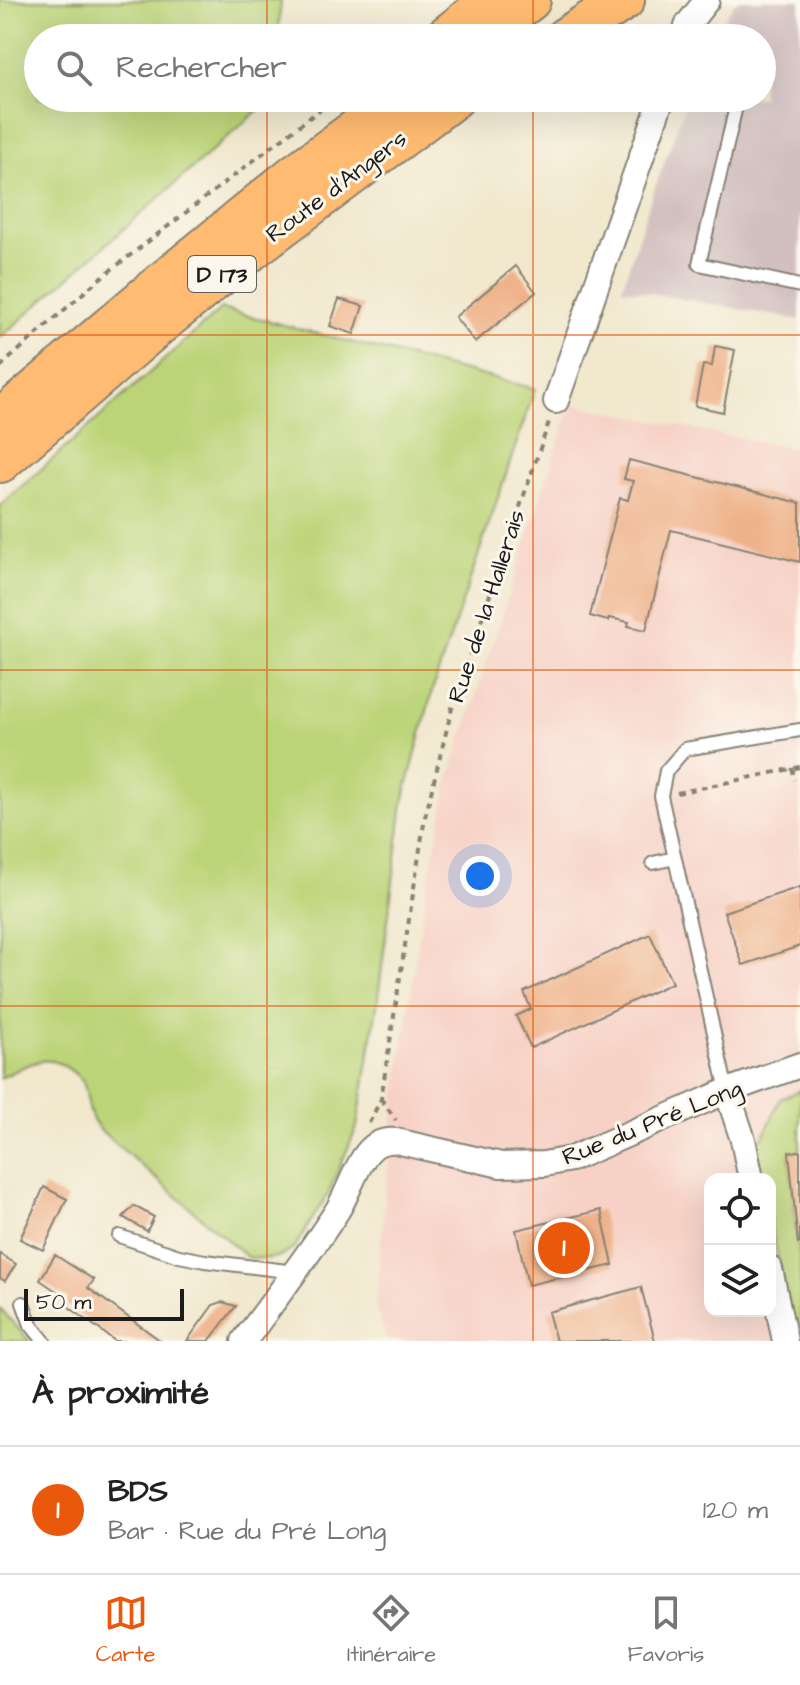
<!DOCTYPE html>
<html lang="fr">
<head>
<meta charset="utf-8">
<style>
  :root { --surface:#fff; --page:#f6f6f6; --text:#222; --muted:#767676; --line:#e0e0e0; --accent:#ea580c }
  body { margin:0; font-family:"Architects Daughter",sans-serif; background:var(--page); color:var(--text) }
  .controls { position:absolute; right:24px; bottom:24px; display:grid; overflow:hidden; border-radius:16px; box-shadow:0 8px 32px #0002 }
  .controls button { width:72px; height:72px; display:grid; place-items:center; padding:0; border:0; border-bottom:2px solid var(--line); background:var(--surface); color:var(--text); font:40px sans-serif }
  .scale { position:absolute; left:24px; bottom:20px; width:160px; box-sizing:border-box; padding-left:8px; border:4px solid #1c1c1c; border-top:0; font-size:22px; line-height:28px; white-space:nowrap; color:#1c1c1c; -webkit-text-stroke:6px #fbf7ec; paint-order:stroke }
  .you { position:absolute; left:480px; top:876px; width:28px; height:28px; margin:-20px; border:6px solid #fff; border-radius:50%; background:#1a73e8; box-shadow:0 0 0 12px #1a73e833 }
  .badge { display:grid; place-items:center; width:52px; height:52px; border-radius:50%; background:var(--accent); color:#fff; font-size:26px; font-weight:700 }
  .pin { position:absolute; translate:-50% -50%; border:4px solid #fff; box-shadow:0 2px 8px #0006 }
  .list { margin:0; padding:0; list-style:none }
  h2 { display:flex; justify-content:space-between; align-items:center; height:104px; margin:0; padding:0 32px; font-size:34px }
  h2 small { font-size:26px; font-weight:400; color:var(--muted) }
  .list li { display:grid; grid-template-columns:52px 1fr auto; gap:24px; align-items:center; box-sizing:border-box; height:128px; padding:0 32px; border-top:2px solid var(--line) }
  .list b { display:block; font-size:30px; white-space:nowrap }
  .list p { margin:0; font-size:26px; white-space:nowrap; color:var(--muted) }
  .list em { font-size:26px; font-style:normal; color:var(--muted) }
  .icon { flex:none; width:44px; height:44px; fill:none; stroke:currentColor; stroke-width:2; stroke-linecap:round; stroke-linejoin:round }
  .map { position:relative; flex:none; width:800px; height:1341px; overflow:hidden }
  .search { position:absolute; background:var(--surface); box-shadow:0 8px 32px #0002; left:24px; right:24px; top:24px; height:88px; display:flex; align-items:center; gap:20px; box-sizing:border-box; padding:0 28px; border-radius:44px; color:var(--muted); font-size:30px }
  .sheet { height:232px; background:var(--surface) }
  nav { display:flex; justify-content:space-around; align-items:center; box-sizing:border-box; height:112px; border-top:2px solid var(--line); background:var(--surface); font-size:22px; color:var(--muted) }
  nav a { display:grid; justify-items:center; gap:4px }
  nav .on { color:var(--accent) }
  .map>svg:first-child { display:block }
  .built { fill:#f7d1c6; fill-rule:evenodd }
  .industrial { fill:#d2bfbf }
  .green { fill:#bcd478; stroke:#6c784a; stroke-width:2 }
  .building { fill:#efb28a }
  .lines { fill:none; stroke-linecap:round; stroke-linejoin:round }
  .service-casing { stroke:#868275; stroke-width:16 }
  .minor-casing { stroke:#868275; stroke-width:28 }
  .trunk-casing { stroke:#868275; stroke-width:44 }
  .path { stroke:#868275; stroke-width:4; stroke-dasharray:6 6; stroke-linecap:butt }
  .service { stroke:#fff; stroke-width:12 }
  .minor { stroke:#fff; stroke-width:24 }
  .trunk { stroke:#ffbb71; stroke-width:40 }
  .grid { fill:none; stroke:#de560d; stroke-width:2; stroke-opacity:0.55 }
  .labels { text-anchor:middle; stroke-width:6; stroke-linejoin:round; paint-order:stroke }
  .shield { fill:#fbf7ec; stroke:#5f5e5a; stroke-width:2 }
  .shield-label { font-size:22px; font-weight:bold; fill:#1c1c1c }
  .street-label { font-size:24px; fill:#1c1c1c; stroke:#fbf7ec }
</style>
</head>
<body>
<div class="map">
<svg width="800" height="1341" viewBox="0 0 800 1341">
  <rect width="100%" height="100%" fill="#fbf7ec"/>
  <filter id="ink" filterUnits="userSpaceOnUse"><feTurbulence type="fractalNoise" baseFrequency=".0125" numOctaves="2"/><feDisplacementMap in="SourceGraphic" scale="16" xChannelSelector="R" yChannelSelector="G"/><feConvolveMatrix kernelMatrix="1 2 1 2 8 2 1 2 1" color-interpolation-filters="sRGB"/></filter>
  <filter id="wash" filterUnits="userSpaceOnUse"><feTurbulence type="fractalNoise" baseFrequency=".006" numOctaves="4" result="noise"/><feDisplacementMap in="SourceGraphic" scale="32" xChannelSelector="R" yChannelSelector="G"/><feGaussianBlur stdDeviation="1.8" result="paint"/><feColorMatrix in="noise" values="0 0 0 0 0 0 0 0 0 0 0 0 0 0 0 0 0 1.4 0 .05"/><feComposite in="paint" operator="in"/></filter>
  <g filter="url(#wash)">
    <rect width="100%" height="100%" fill="#f1e8ce"/>
    <!-- built -->
    <path class="built" d="M 571,404 L 800,450 L 800,1341 L 387,1341 L 375,1305 L 394,1105 L 427,886 L 450,775 ZM 710,1179 L 770,1179 L 770,1311 L 710,1311 Z"/>
    <!-- industrial -->
    <path class="industrial" d="M 740,0 L 800,0 L 800,320 L 622,288 L 650,201 L 688,98 L 762,98 L 762,38 L 712,38 L 734,4 Z"/>
    <!-- green -->
    <path class="green" d="M 0,0 L 281,0 L 278,38 L 38,38 L 38,98 L 272,98 L 0,338 Z
      M 221,309 L 535,389 L 433,688 L 403,802 L 377,1006 L 357,1127 L 328,1194 L 294,1248 C 279,1260 265,1260 247,1257 L 99,1129 C 88,1117 89,1103 85,1088 C 84,1081 80,1078 74,1073 C 46,1049 29,1065 0,1078 L 0,506 Z
      M 800,1090 L 800,1151 L 789,1153 L 800,1264 L 800,1336 L 793,1331 L 770,1220 L 770,1179 L 762,1179 L 755,1143 L 764,1136 L 780,1099 Z
      M 0,1309 L 30,1341 L 0,1341 Z"/>
    <g id="blocks">
      <!-- building -->
      <path class="building" d="M 516,266 L 536,292 L 475,342 L 455,317 Z
        M 339,299 L 363,306 L 354,334 L 330,326 Z
        M 715,346 L 735,350 L 723,412 L 695,406 L 703,365 L 712,366 Z
        M 629,460 L 800,503 L 800,562 L 671,530 L 646,630 L 628,626 L 629,622 L 609,618 L 608,621 L 590,616 L 620,498 L 628,500 L 633,481 L 624,479 Z
        M 800,887 L 800,946 L 743,965 L 724,912 Z
        M 650,934 L 672,983 L 531,1048 L 516,1016 L 531,1009 L 524,992 Z
        M 800,1151 L 800,1243 L 798,1244 L 789,1152 Z
        M 44,1187 L 67,1199 L 43,1250 L 20,1239 Z
        M 134,1206 L 154,1217 L 147,1231 L 123,1217 Z
        M 601,1210 L 613,1265 L 528,1285 L 516,1230 Z
        M 0,1254 L 16,1264 L 5,1281 L 0,1278 Z
        M 55,1255 L 94,1280 L 88,1288 L 161,1341 L 115,1341 L 65,1304 L 68,1299 L 40,1280 Z
        M 641,1287 L 655,1341 L 556,1341 L 548,1312 Z
        M 222,1302 L 236,1306 L 209,1341 L 187,1341 L 213,1305 Z"/>
    </g>
  </g>
  <g filter="url(#ink)">
    <use href="#blocks" fill-opacity="0" stroke="#868275" stroke-width="2"/>
    <g class="lines">
      <defs>
        <path id="service" d="M 738,98 L 699,264 L 800,286
          M 653,863 L 675,858
          M 727,1091 L 661,796 L 666,771 L 685,749 L 800,730
          M 119,1236 L 179,1256 L 205,1261 L 295,1272
          M 23,1303 L 31,1325 L 44,1341"/>
        <path id="minor" d="M 683,38 L 688,24 L 707,0
          M 556,401 L 662,98
          M 727,1091 L 743,1140 L 751,1179
          M 770,1269 L 785,1341
          M 244,1341 C 276,1298 308,1256 337,1211 C 348,1194 356,1165 369,1151 C 376,1143 385,1140 396,1141 L 501,1165 L 544,1164 L 571,1159 L 727,1091 L 800,1065"/>
        <path id="trunk" d="M 444,38 L 492,0
          M 479,38 L 530,0
          M 565,38 L 624,0
          M 0,420 L 158,286 L 294,175 L 399,98
          M 0,462 L 155,328 L 259,244 L 454,98"/>
      </defs>
      <!-- service casing -->
      <use href="#service" class="service-casing"/>
      <!-- minor casing -->
      <use href="#minor" class="minor-casing"/>
      <!-- trunk casing -->
      <use href="#trunk" class="trunk-casing"/>
      <!-- path -->
      <path class="path" d="M 0,367 L 98,280 L 335,98
        M 792,768 L 795,780
        M 677,793 L 800,767
        M 381,1099 L 396,1120
        M 369,1123 L 381,1099 L 425,817 L 454,700 L 549,422"/>
      <!-- service -->
      <use href="#service" class="service"/>
      <!-- minor -->
      <use href="#minor" class="minor"/>
      <!-- trunk -->
      <use href="#trunk" class="trunk"/>
    </g>
  </g>
  <!-- grid -->
  <path class="grid" d="M 267,0 L 267,38M 533,0 L 533,38M 267,98 L 267,1341M 533,98 L 533,1341M 0,335 L 800,335M 0,670 L 800,670M 0,1006 L 800,1006"/>
  <g class="labels">
    <!-- shield labels -->
    <rect class="shield" x="188" y="256" width="68" height="36" rx="6"/>
    <g class="shield-label">
      <text x="222" y="282">D 173</text>
    </g>
    <!-- street labels -->
    <g class="street-label">
      <text transform="translate(336 186) rotate(-37)" y="8">Route d'Angers</text>
      <text transform="translate(486 606) rotate(-72)" y="8">Rue de la Hallerais</text>
      <text transform="translate(652 1122) rotate(-22)" y="8">Rue du Pré Long</text>
    </g>
  </g>
</svg>
<div class="controls">
<button><svg class="icon" aria-label="locate" viewBox="0 0 24 24"><circle cx="12" cy="12" r="6"/><path d="M12 2v4M12 18v4M2 12h4M18 12h4"/></svg></button>
<button><svg class="icon" aria-label="layers" viewBox="0 0 24 24"><path d="M12 4l9 5-9 5-9-5zM3 14l9 5 9-5"/></svg></button>
</div>
<div class="scale">50 m</div>
<div class="you"></div>
<div class="pin badge" style="left:564px;top:1248px">1</div>
<div class="search"><svg class="icon" aria-label="search" viewBox="0 0 24 24"><circle cx="10" cy="10" r="6"/><path d="M15 15l6 6"/></svg>Rechercher</div>
</div>
<section class="sheet">
<h2>À proximité<small></small></h2>
<ul class="list">
<li><span class="badge">1</span><div><b>BDS</b><p>Bar · Rue du Pré Long</p></div><em>120 m</em></li>
</ul>
</section>
<nav>
<a class="on"><svg class="icon" aria-label="map" viewBox="0 0 24 24"><path d="M3 6l6-2 6 2 6-2v14l-6 2-6-2-6 2zM9 4v14M15 6v14"/></svg>Carte</a>
<a><svg class="icon" aria-label="directions" viewBox="0 0 24 24"><path d="M12 3l9 9-9 9-9-9zM9 14v-3h6M13 9l2 2-2 2"/></svg>Itinéraire</a>
<a><svg class="icon" aria-label="saved" viewBox="0 0 24 24"><path d="M7 4h10v16l-5-4-5 4z"/></svg>Favoris</a>
</nav>
</body>
</html>
